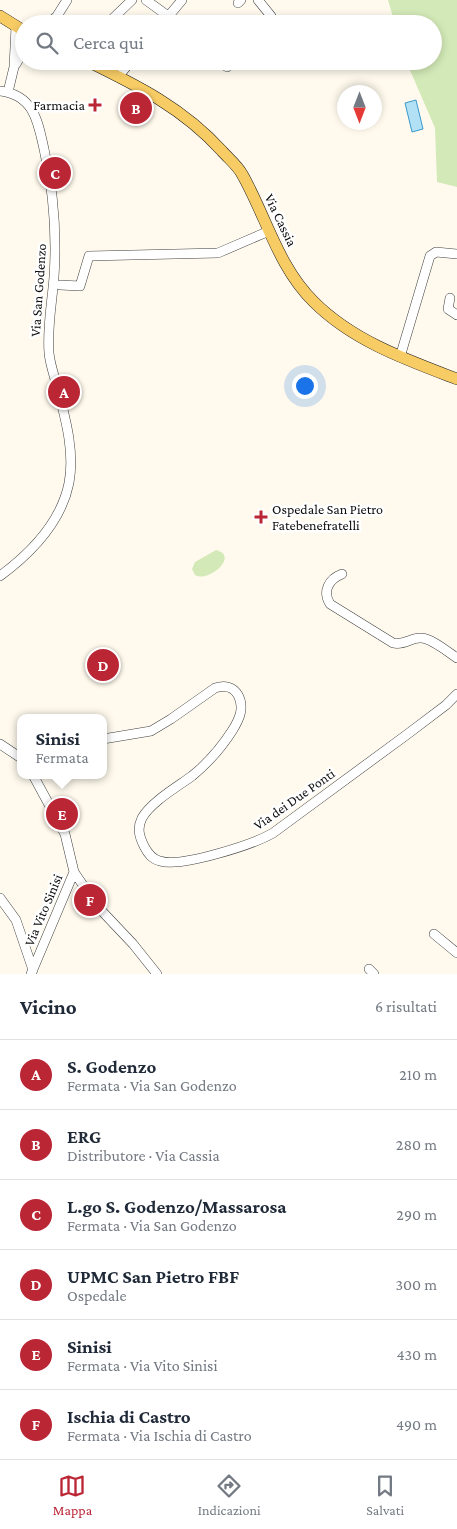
<!DOCTYPE html>
<html lang="it">
<head>
<meta charset="utf-8">
<style>
  :root { --surface:#fff; --page:#f2f2f3; --text:#1f2937; --muted:#747a83; --line:#e0e1e3; --accent:#bb2635 }
  body { margin:0; font-family:"Crimson Pro",serif; background:var(--page); color:var(--text) }
  .compass { position:absolute; left:337px; top:85px; width:45px; height:45px; border-radius:50%; background:var(--surface); box-shadow:0 2px 8px #0003; rotate:180deg }
  .you { position:absolute; left:304px; top:385px; width:18px; height:18px; margin:-12px; border:4px solid #fff; border-radius:50%; background:#1a73e8; box-shadow:0 0 0 8px #1a73e833 }
  .badge { display:grid; place-items:center; width:32px; height:32px; border-radius:50%; background:var(--accent); color:#fff; font-size:16px; font-weight:700 }
  .pin { position:absolute; translate:-50% -50%; border:2px solid #fff; box-shadow:0 1px 5px #0006 }
  .popup { position:absolute; left:17px; top:714px; width:90px; height:65px; box-sizing:border-box; display:grid; place-content:center; border-radius:10px; background:var(--surface); filter:drop-shadow(0 1px 4px #0005); font-size:16px; white-space:nowrap; color:var(--muted) }
  .popup b { font-size:19px; color:var(--text) }
  .popup::after { content:''; position:absolute; left:50%; top:100%; margin-left:-10px; border:10px solid transparent; border-top-color:var(--surface) }
  .list { margin:0; padding:0; list-style:none }
  h2 { display:flex; justify-content:space-between; align-items:center; height:65px; margin:0; padding:0 20px; font-size:21px }
  h2 small { font-size:16px; font-weight:400; color:var(--muted) }
  .list li { display:grid; grid-template-columns:32px 1fr auto; gap:15px; align-items:center; box-sizing:border-box; height:70px; padding:0 20px; border-top:1px solid var(--line) }
  .list b { display:block; font-size:19px; white-space:nowrap }
  .list p { margin:0; font-size:16px; white-space:nowrap; color:var(--muted) }
  .list em { font-size:16px; font-style:normal; color:var(--muted) }
  .icon { flex:none; width:28px; height:28px; fill:none; stroke:currentColor; stroke-width:2; stroke-linecap:round; stroke-linejoin:round }
  .map { position:relative; flex:none; width:457px; height:974px; overflow:hidden }
  .search { position:absolute; background:var(--surface); box-shadow:0 2px 8px #0003; left:15px; right:15px; top:15px; height:55px; display:flex; align-items:center; gap:12px; box-sizing:border-box; padding:0 18px; border-radius:28px; color:var(--muted); font-size:19px }
  .sheet { height:485px; background:var(--surface) }
  nav { display:flex; justify-content:space-around; align-items:center; box-sizing:border-box; height:70px; border-top:1px solid var(--line); background:var(--surface); font-size:14px; color:var(--muted) }
  nav a { display:grid; justify-items:center; gap:2px }
  nav .on { color:var(--accent) }
  .map>svg:first-child { display:block }
  .green { fill:#d3e9b7 }
  .water { fill:#b2e0f5; stroke:#3a99cc }
  .lines { fill:none; stroke-linecap:round; stroke-linejoin:round }
  .minor-casing { stroke:#404040; stroke-width:10 }
  .major-casing { stroke:#1e1e1e; stroke-width:12 }
  .minor { stroke:#fff; stroke-width:9 }
  .major { stroke:#f7cc65; stroke-width:11 }
  .poi-dot { fill:#bb2635; stroke:#fff; stroke-width:2 }
  .labels { text-anchor:middle; stroke-width:5; stroke-linejoin:round; paint-order:stroke }
  .poi-label { font-size:14px; fill:#0d0d0d; stroke:#fff; text-anchor:end }
  .street-label { font-size:14px; fill:#0d0d0d; stroke:#fff }
</style>
</head>
<body>
<div class="map">
<svg width="457" height="974" viewBox="0 0 457 974">
  <rect width="100%" height="100%" fill="#fffaed"/>
  <!-- green -->
  <path class="green" d="M 388,0 L 457,0 L 457,187 L 437,182 L 435,128 L 406,61 L 433,61 L 433,24 L 395,24 Z
    M 216,550 C 240,556 208,583 195,575 L 192,569 L 195,562 Z"/>
  <!-- water -->
  <path class="water" d="M 416,100 L 423,129 L 412,132 L 405,103 Z"/>
  <g class="lines">
    <defs>
      <path id="minor" d="M 146,0 L 168,16
        M 258,0 L 271,16 L 264,24
        M 238,3 L 241,0
        M 48,24 L 57,16 L 67,0
        M 107,24 L 132,0
        M 162,24 L 182,0
        M 16,64 L 24,50
        M 227,67 L 232,61
        M 118,77 L 131,61
        M 0,91 C 34,95 38,122 44,149 C 54,193 57,232 54,277 C 52,303 47,327 49,353 C 50,364 54,375 57,386 C 65,417 75,451 69,483 C 61,523 31,553 0,576
        M 8,92 L 14,67 L 16,27
        M 60,285 L 80,286 L 89,256 L 218,253 L 269,231
        M 450,298 L 448,309 L 457,315
        M 400,357 L 430,256 L 436,252 L 457,254
        M 342,574 C 329,579 322,591 330,604 L 393,643 C 405,646 411,637 421,638 C 431,638 448,652 457,658
        M 103,739 L 151,731 L 171,719 L 215,688 C 224,685 233,686 238,695 C 245,708 239,720 232,731 C 221,748 208,763 192,776 C 177,787 151,802 142,818 C 137,828 139,836 144,846 C 148,854 152,859 160,861 C 181,868 254,844 273,833 L 409,733 L 446,705 L 457,694
        M 0,744 L 21,758
        M 33,775 L 65,834 L 74,872 L 98,907 L 133,944 L 157,974
        M 0,898 L 16,920 L 33,970
        M 434,934 L 457,953
        M 369,969 L 374,974
        M 31,974 L 74,872"/>
      <path id="major" d="M 0,16 L 24,31
        M 87,61 C 138,86 183,108 222,151 C 228,158 237,165 242,174 C 266,216 278,267 314,302 C 353,341 407,360 457,379"/>
    </defs>
    <!-- minor casing -->
    <use href="#minor" class="minor-casing"/>
    <!-- major casing -->
    <use href="#major" class="major-casing"/>
    <!-- minor -->
    <use href="#minor" class="minor"/>
    <!-- major -->
    <use href="#major" class="major"/>
  </g>
  <!-- markers -->
  <g class="poi-dot">
    <path d="M92.5 97.5h5v5h5v5h-5v5h-5v-5h-5v-5h5z"/>
    <path d="M258.5 509.5h5v5h5v5h-5v5h-5v-5h-5v-5h5z"/>
  </g>
  <g class="labels">
    <!-- poi labels -->
    <g class="poi-label">
      <text x="85" y="110">Farmacia</text>
      <text x="272" y="514" text-anchor="start">Ospedale San Pietro<tspan x="272" dy="16">Fatebenefratelli</tspan></text>
    </g>
    <!-- street labels -->
    <g class="street-label">
      <text transform="translate(281 220) rotate(64)" y="5">Via Cassia</text>
      <text transform="translate(38 290) rotate(-86)" y="5">Via San Godenzo</text>
      <text transform="translate(294 799) rotate(-35)" y="5">Via dei Due Ponti</text>
      <text transform="translate(43 910) rotate(-67)" y="5">Via Vito Sinisi</text>
    </g>
  </g>
</svg>
<svg class="compass" viewBox="-18 -18 36 36"><path d="M0-13l5 13h-10z" fill="#e53935"/><path d="M0 13l5-13h-10z" fill="#747a83"/></svg>
<div class="you"></div>
<div class="pin badge" style="left:64px;top:392px">A</div>
<div class="pin badge" style="left:136px;top:108px">B</div>
<div class="pin badge" style="left:55px;top:173px">C</div>
<div class="pin badge" style="left:103px;top:665px">D</div>
<div class="pin badge" style="left:62px;top:814px">E</div>
<div class="popup"><b>Sinisi</b>Fermata</div>
<div class="pin badge" style="left:90px;top:900px">F</div>
<div class="search"><svg class="icon" aria-label="search" viewBox="0 0 24 24"><circle cx="10" cy="10" r="6"/><path d="M15 15l6 6"/></svg>Cerca qui</div>
</div>
<section class="sheet">
<h2>Vicino<small>6 risultati</small></h2>
<ul class="list">
<li><span class="badge">A</span><div><b>S. Godenzo</b><p>Fermata · Via San Godenzo</p></div><em>210 m</em></li>
<li><span class="badge">B</span><div><b>ERG</b><p>Distributore · Via Cassia</p></div><em>280 m</em></li>
<li><span class="badge">C</span><div><b>L.go S. Godenzo/Massarosa</b><p>Fermata · Via San Godenzo</p></div><em>290 m</em></li>
<li><span class="badge">D</span><div><b>UPMC San Pietro FBF</b><p>Ospedale</p></div><em>300 m</em></li>
<li><span class="badge">E</span><div><b>Sinisi</b><p>Fermata · Via Vito Sinisi</p></div><em>430 m</em></li>
<li><span class="badge">F</span><div><b>Ischia di Castro</b><p>Fermata · Via Ischia di Castro</p></div><em>490 m</em></li>
</ul>
</section>
<nav>
<a class="on"><svg class="icon" aria-label="map" viewBox="0 0 24 24"><path d="M3 6l6-2 6 2 6-2v14l-6 2-6-2-6 2zM9 4v14M15 6v14"/></svg>Mappa</a>
<a><svg class="icon" aria-label="directions" viewBox="0 0 24 24"><path d="M12 3l9 9-9 9-9-9zM9 14v-3h6M13 9l2 2-2 2"/></svg>Indicazioni</a>
<a><svg class="icon" aria-label="saved" viewBox="0 0 24 24"><path d="M7 4h10v16l-5-4-5 4z"/></svg>Salvati</a>
</nav>
</body>
</html>
